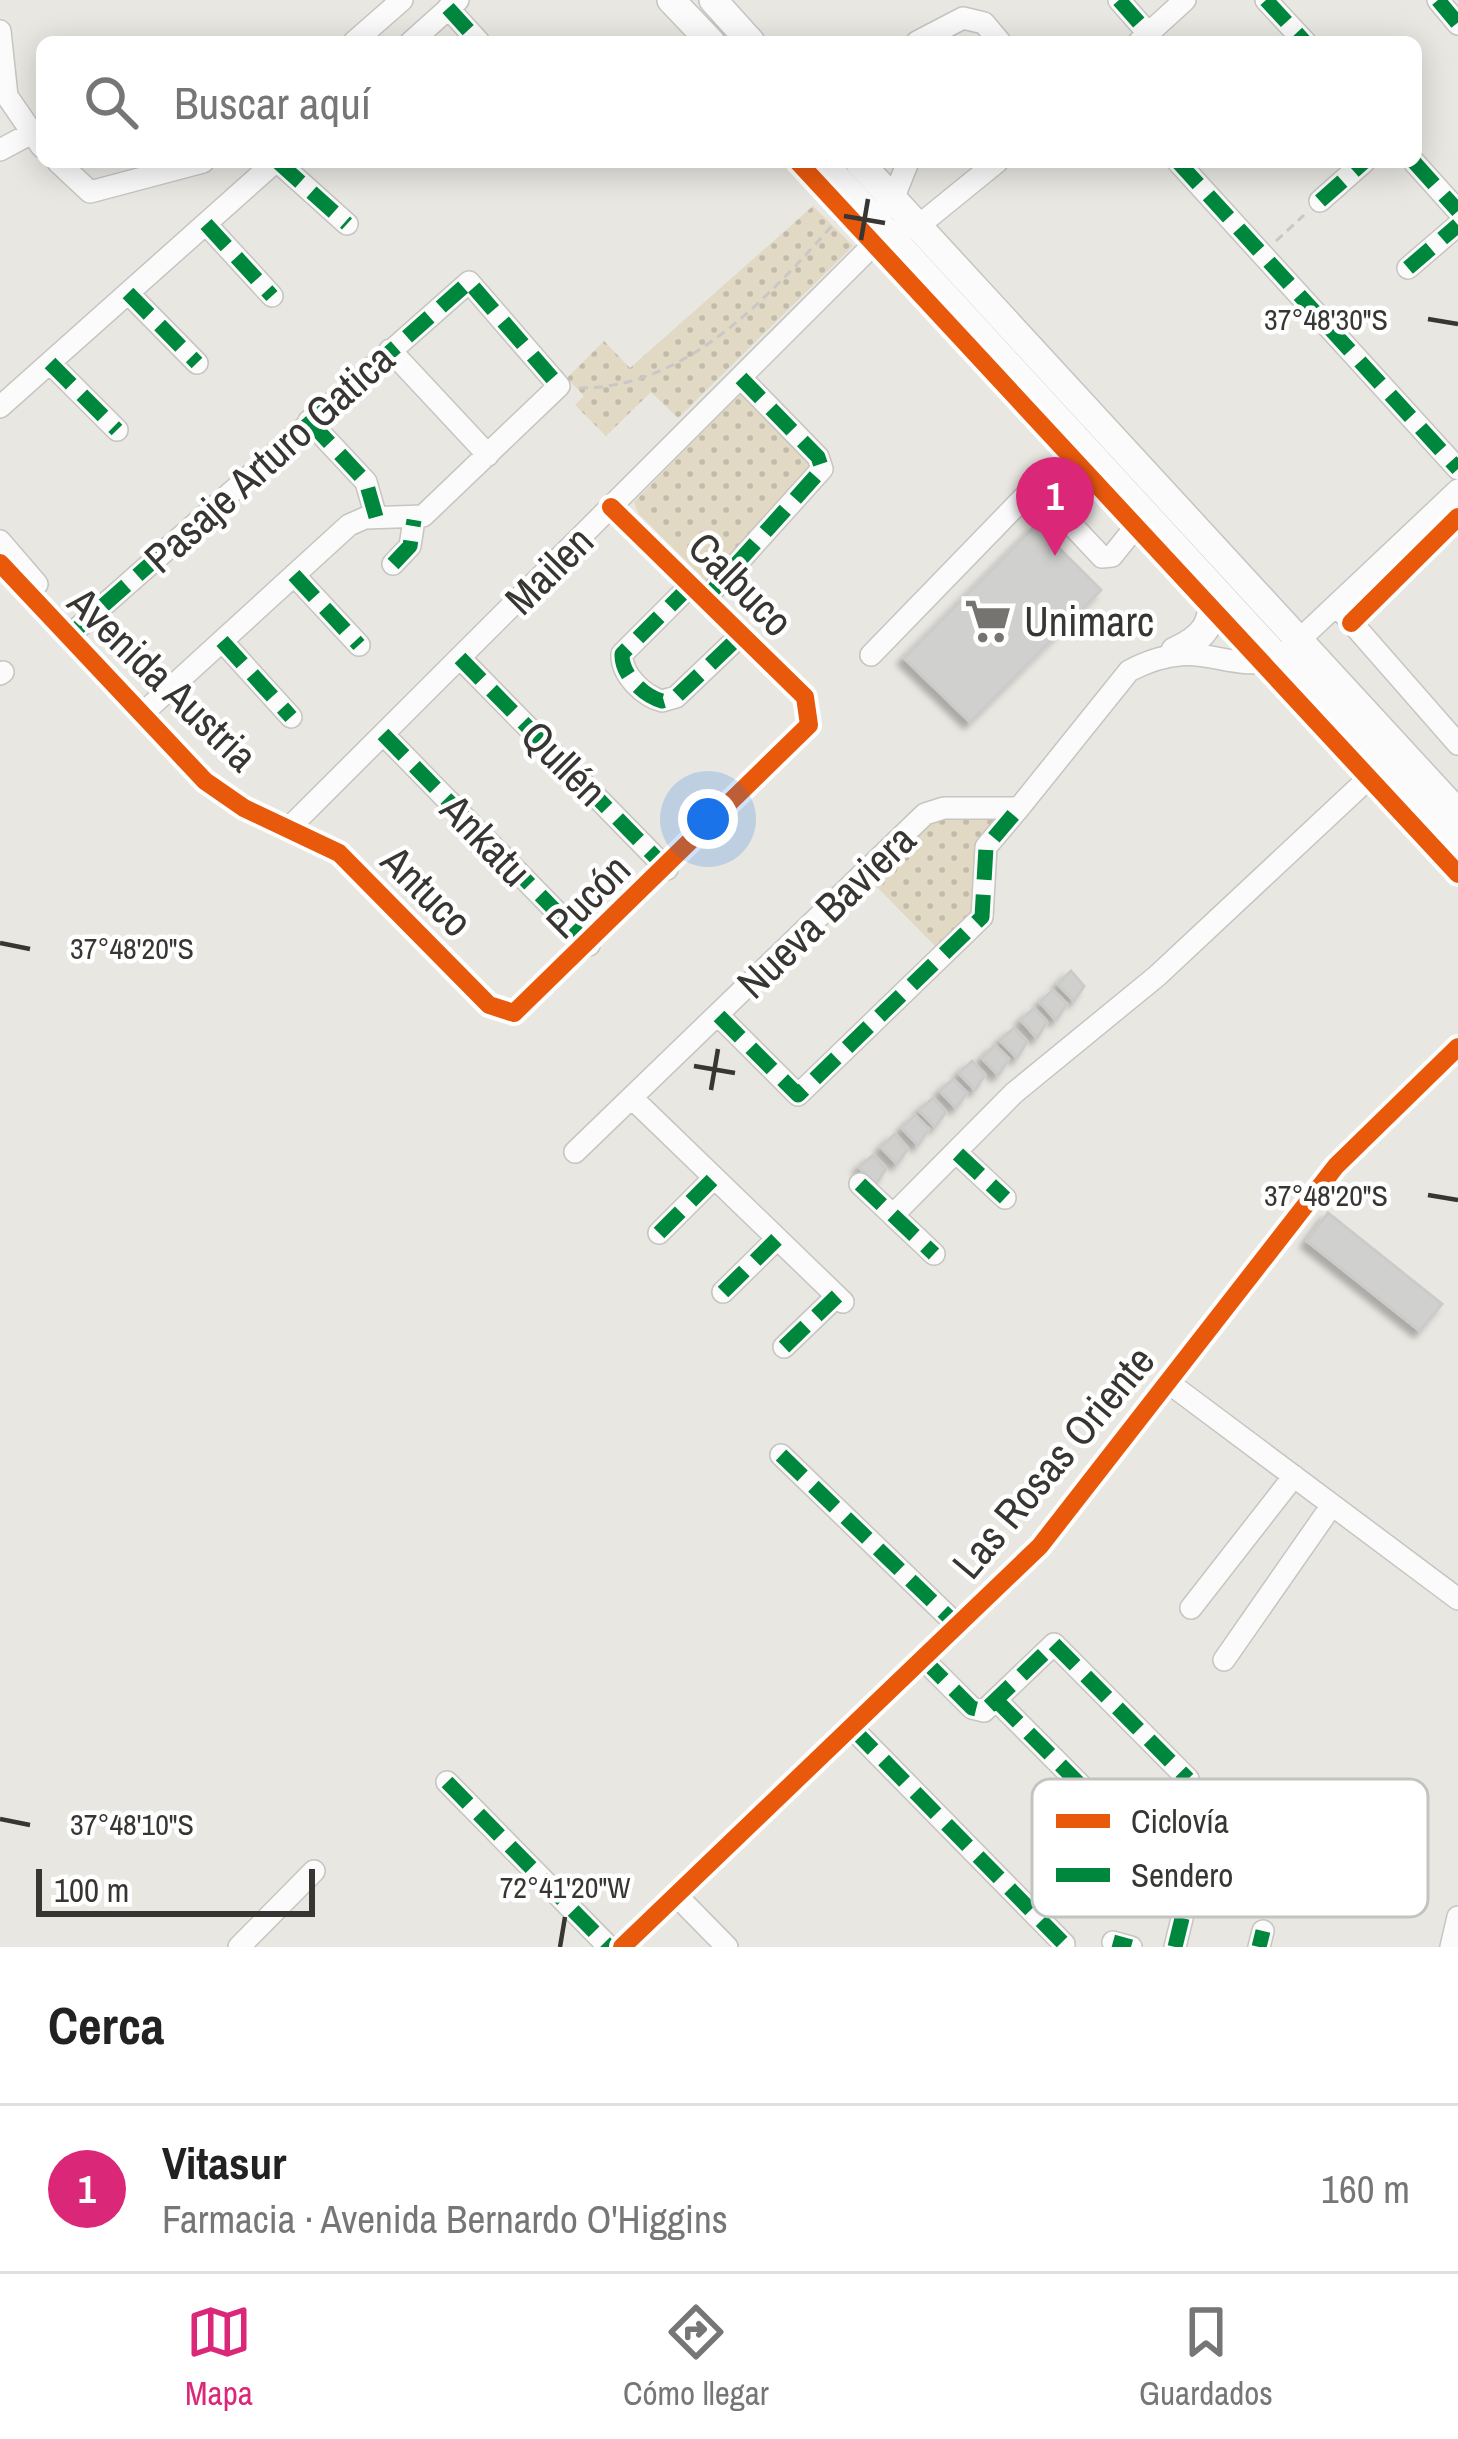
<!DOCTYPE html>
<html lang="es">
<head>
<meta charset="utf-8">
<style>
  :root { --surface:#fff; --page:#f2f2f2; --text:#222; --muted:#767676; --line:#e0e0e0; --accent:#db2777 }
  body { margin:0; font-family:"Archivo Narrow",sans-serif; background:var(--page); color:var(--text) }
  .scale { position:absolute; left:36px; bottom:30px; width:279px; box-sizing:border-box; padding-left:12px; border:6px solid #373633; border-top:0; font-size:33px; line-height:42px; white-space:nowrap; color:#373633; -webkit-text-stroke:9px #fff; paint-order:stroke }
  .you { position:absolute; left:708px; top:819px; width:42px; height:42px; margin:-30px; border:9px solid #fff; border-radius:50%; background:#1a73e8; box-shadow:0 0 0 18px #1a73e833 }
  .badge { display:grid; place-items:center; width:78px; height:78px; border-radius:50%; background:var(--accent); color:#fff; font-size:39px; font-weight:700 }
  .pin { position:absolute; translate:-50% -99px; filter:drop-shadow(0 3px 6px #0008) }
  .pin::after { content:''; position:absolute; top:63px; width:42px; height:36px; background:inherit; clip-path:polygon(0 0,100% 0,50% 100%) }
  .list { margin:0; padding:0; list-style:none }
  h2 { display:flex; justify-content:space-between; align-items:center; height:156px; margin:0; padding:0 48px; font-size:51px }
  h2 small { font-size:39px; font-weight:400; color:var(--muted) }
  .list li { display:grid; grid-template-columns:78px 1fr auto; gap:36px; align-items:center; box-sizing:border-box; height:168px; padding:0 48px; border-top:3px solid var(--line) }
  .list b { display:block; font-size:45px; white-space:nowrap }
  .list p { margin:0; font-size:39px; white-space:nowrap; color:var(--muted) }
  .list em { font-size:39px; font-style:normal; color:var(--muted) }
  .icon { flex:none; width:66px; height:66px; fill:none; stroke:currentColor; stroke-width:2; stroke-linecap:round; stroke-linejoin:round }
  .map { position:relative; flex:none; width:1458px; height:1947px; overflow:hidden }
  .search { position:absolute; background:var(--surface); box-shadow:0 6px 30px #0003; left:36px; right:36px; top:36px; height:132px; display:flex; align-items:center; gap:30px; box-sizing:border-box; padding:0 42px; border-radius:18px; color:var(--muted); font-size:45px }
  .sheet { height:324px; background:var(--surface) }
  nav { display:flex; justify-content:space-around; align-items:center; box-sizing:border-box; height:168px; border-top:3px solid var(--line); background:var(--surface); font-size:33px; color:var(--muted) }
  nav a { display:grid; justify-items:center; gap:6px }
  nav .on { color:var(--accent) }
  .map>svg:first-child { display:block }
  .park { fill:url(#park-dots) }
  .building { fill:#d0d0cf; stroke:#cccbca; stroke-width:3; filter:url(#shadow) }
  .lines { fill:none; stroke-linecap:round; stroke-linejoin:round }
  .minor-casing { stroke:#c6c5c1; stroke-width:24 }
  .major-casing { stroke:#c6c5c1; stroke-width:30 }
  .path { stroke:#c9c8c6; stroke-width:3; stroke-dasharray:9 6; stroke-linecap:butt }
  .minor { stroke:#fcfbfb; stroke-width:21 }
  .major { stroke:#fcfbfb; stroke-width:27 }
  .quiet { stroke:#00873e; stroke-width:15; stroke-dasharray:30 15; stroke-linecap:butt }
  .cycleway-casing { stroke:#fff; stroke-width:26 }
  .cycleway { stroke:#e8590c; stroke-width:18 }
  .ticks { fill:none; stroke:#373633; stroke-width:4.5 }
  .labels { text-anchor:middle; stroke-width:9; stroke-linejoin:round; paint-order:stroke }
  .street-label { font-size:42px; fill:#373633; stroke:#fff }
  .poi-label { font-size:42px; fill:#373633; stroke:#fff; text-anchor:start }
  .key { fill:#fff; stroke:#c3c3c2; stroke-width:3 }
  .key-label { font-size:33px; fill:#373633 }
  .ticks-label { font-size:30px; text-anchor:middle; fill:#373633; stroke:#fff; stroke-width:9; stroke-linejoin:round; paint-order:stroke }
</style>
</head>
<body>
<div class="map">
<svg width="1458" height="1947" viewBox="0 0 1458 1947">
  <defs>
    <pattern id="park-dots" width="8" height="8" patternUnits="userSpaceOnUse" patternTransform="scale(3)"><rect width="8" height="8" fill="#e2d9c5"/><path d="M2 2h.1M6 6h.1" fill="none" stroke="#c2bbaa" stroke-width="1.8" stroke-linecap="round"/></pattern>
    <filter id="shadow"><feDropShadow dx="-6" dy="6" stdDeviation="3" flood-color="#0004"/></filter>
  </defs>
  <rect width="100%" height="100%" fill="#e8e7e2"/>
  <!-- park -->
  <path class="park" d="M 813,206 L 853,246 L 678,418 L 651,392 L 606,436 L 575,405 L 584,396 L 567,378 L 604,341 L 630,368 Z
    M 742,391 L 813,464 L 811,474 L 706,581 L 638,513 L 634,502 Z
    M 944,816 L 999,818 L 976,844 L 976,910 L 936,947 L 873,883 L 923,828 Z"/>
  <!-- building -->
  <path class="building" d="M 1036,525 L 1101,590 L 970,722 L 904,658 Z
    M 1071,971 L 1084,986 L 1074,1001 L 1058,984 Z
    M 1053,990 L 1067,1004 L 1056,1020 L 1040,1002 Z
    M 1034,1008 L 1047,1022 L 1037,1038 L 1021,1020 Z
    M 1014,1028 L 1027,1042 L 1017,1058 L 1000,1040 Z
    M 995,1045 L 1009,1059 L 998,1075 L 982,1058 Z
    M 972,1061 L 985,1075 L 975,1090 L 959,1073 Z
    M 953,1079 L 967,1093 L 956,1108 L 940,1091 Z
    M 933,1098 L 946,1112 L 935,1127 L 919,1110 Z
    M 915,1115 L 929,1129 L 918,1145 L 902,1128 Z
    M 895,1134 L 908,1149 L 897,1164 L 881,1147 Z
    M 873,1155 L 886,1169 L 876,1184 L 859,1167 Z
    M 1328,1213 L 1442,1304 L 1420,1331 L 1307,1241 Z"/>
  <g class="lines">
    <defs>
      <path id="minor" d="M 1119,0 L 1148,33
        M 1266,0 L 1305,42
        M 1438,0 L 1458,24
        M 448,8 L 479,42
        M 0,31 L 7,96 L 42,147
        M 354,42 L 402,0
        M 411,42 L 458,0
        M 917,42 L 963,18 L 984,23 L 1000,42
        M 1139,42 L 1185,0
        M 0,150 L 28,135
        M 58,162 L 90,192 L 203,162
        M 278,162 L 347,224
        M 1178,162 L 1458,469
        M 1414,162 L 1458,211
        M 1320,201 L 1364,162
        M 874,220 L 893,199 L 908,162
        M 206,224 L 272,296
        M 1408,268 L 1458,225
        M 128,293 L 197,363
        M 390,350 L 488,455
        M 50,363 L 117,430
        M 0,407 L 275,162
        M 309,421 L 366,482 L 376,517
        M 1035,486 L 1102,557 L 1112,556 L 1145,515
        M 0,541 L 37,584
        M 0,563 L 205,781 L 244,808 L 339,853 L 489,1005 L 514,1013 L 809,725 L 805,697 L 611,507
        M 393,564 L 410,546 L 414,520
        M 294,575 L 359,645
        M 691,585 L 622,654 C 621,675 644,696 662,701 L 676,697 L 741,635
        M 705,599 L 822,469 L 818,457 L 741,378
        M 1338,607 L 1458,744
        M 70,635 L 469,282 L 559,386 L 423,516 L 365,518 L 349,525 L 142,714
        M 222,641 L 291,717
        M 871,655 L 1035,486 L 1088,451
        M 460,658 L 667,869
        M 0,674 L 3,672
        M 383,734 L 589,945
        M 290,827 L 885,233 L 917,227 L 997,162
        M 719,1016 L 798,1095 L 982,917 L 986,847 L 1019,808
        M 632,1098 L 843,1302
        M 575,1152 L 925,814 L 944,808 L 1019,808 L 1129,671 C 1201,633 1223,675 1279,659 L 1458,490
        M 958,1154 L 1005,1198
        M 860,1184 L 934,1254
        M 893,1215 L 1014,1093 L 1157,976 L 1387,761
        M 659,1233 L 714,1178
        M 723,1292 L 777,1239
        M 784,1347 L 837,1296
        M 1169,1383 L 1458,1599
        M 781,1455 L 958,1626
        M 1191,1608 L 1294,1476
        M 922,1658 L 972,1708 L 984,1711 L 1054,1644 L 1188,1779
        M 1224,1660 L 1332,1505
        M 997,1701 L 1129,1834
        M 852,1728 L 1064,1944
        M 447,1782 L 609,1947
        M 677,1896 L 727,1947
        M 1113,1942 L 1131,1947
        M 239,1947 L 314,1871
        M 622,1947 L 1040,1546 L 1336,1166 L 1458,1047
        M 1175,1947 L 1186,1902
        M 1259,1947 L 1263,1931
        M 1451,1947 L 1458,1917"/>
      <path id="major" d="M 671,0 L 711,42
        M 713,0 L 751,42
        M 822,162 L 1279,659 L 1387,761 L 1458,841
        M 859,162 L 1458,813
        M 1175,651 C 1208,636 1211,624 1215,590"/>
    </defs>
    <!-- minor casing -->
    <use href="#minor" class="minor-casing"/>
    <!-- major casing -->
    <use href="#major" class="major-casing"/>
    <!-- path -->
    <path class="path" d="M 1276,241 L 1304,215
      M 579,388 C 688,389 771,294 838,219"/>
    <!-- minor -->
    <use href="#minor" class="minor"/>
    <!-- major -->
    <use href="#major" class="major"/>
    <!-- quiet -->
    <path class="quiet" d="M 1119,0 L 1148,33
      M 1266,0 L 1305,42
      M 1438,0 L 1458,24
      M 448,8 L 479,42
      M 278,162 L 347,224
      M 1178,162 L 1458,469
      M 1414,162 L 1458,211
      M 1320,201 L 1364,162
      M 206,224 L 272,296
      M 1408,268 L 1458,225
      M 128,293 L 197,363
      M 50,363 L 117,430
      M 309,421 L 366,482 L 376,517
      M 393,564 L 410,546 L 414,520
      M 294,575 L 359,645
      M 691,585 L 622,654 C 621,675 644,696 662,701 L 676,697 L 741,635
      M 705,599 L 822,469 L 818,457 L 741,378
      M 70,635 L 469,282 L 559,386
      M 222,641 L 291,717
      M 460,658 L 667,869
      M 383,734 L 589,945
      M 719,1016 L 798,1095 L 982,917 L 986,847 L 1019,808
      M 958,1154 L 1005,1198
      M 860,1184 L 934,1254
      M 659,1233 L 714,1178
      M 723,1292 L 777,1239
      M 784,1347 L 837,1296
      M 781,1455 L 958,1626
      M 922,1658 L 972,1708 L 984,1711 L 1054,1644 L 1188,1779
      M 997,1701 L 1129,1834
      M 852,1728 L 1064,1944
      M 447,1782 L 609,1947
      M 1113,1942 L 1131,1947
      M 1175,1947 L 1186,1902
      M 1259,1947 L 1263,1931"/>
    <defs>
      <path id="cycleway" d="M 798,162 L 1458,874
        M 0,563 L 205,781 L 244,808 L 339,853 L 489,1005 L 514,1013 L 809,725 L 805,697 L 611,507
        M 1351,623 L 1458,517
        M 622,1947 L 1040,1546 L 1336,1166 L 1458,1047"/>
    </defs>
    <!-- cycleway casing -->
    <use href="#cycleway" class="cycleway-casing"/>
    <!-- cycleway -->
    <use href="#cycleway" class="cycleway"/>
  </g>
  <!-- ticks -->
  <path class="ticks" d="M 844,216 L 885,223M 861,240 L 868,199M 1428,319 L 1458,324M 0,943 L 30,949M 694,1066 L 735,1073M 711,1090 L 718,1049M 1428,1195 L 1458,1200M 0,1819 L 30,1825M 560,1947 L 565,1917"/>
  <!-- icons -->
  <defs>
    <symbol id="supermarket-bare" viewBox="-9 -9 18 18"><path d="M-6-5.5h2.5l.6 2H6L4.5 2H-2.5L-4.4-4H-6ZM-1.5 3.2a1.3 1.3 0 1 0 .1 0ZM3 3.2a1.3 1.3 0 1 0 .1 0Z" fill="#757470" stroke="#fff" stroke-width="2.5" paint-order="stroke"/></symbol>
  </defs>
  <g fill-rule="evenodd">
    <use href="#supermarket-bare" x="955" y="588" width="66" height="66"/>
  </g>
  <g class="labels">
    <!-- street labels -->
    <g class="street-label">
      <text transform="translate(269 458) rotate(-42)" y="15">Pasaje Arturo Gatica</text>
      <text transform="translate(549 570) rotate(-45)" y="15">Mailen</text>
      <text transform="translate(741 584) rotate(45)" y="15">Calbuco</text>
      <text transform="translate(163 679) rotate(44)" y="15">Avenida Austria</text>
      <text transform="translate(564 763) rotate(45)" y="15">Qullén</text>
      <text transform="translate(486 840) rotate(46)" y="15">Ankatu</text>
      <text transform="translate(427 891) rotate(45)" y="15">Antuco</text>
      <text transform="translate(588 896) rotate(-45)" y="15">Pucón</text>
      <text transform="translate(826 911) rotate(-44)" y="15">Nueva Baviera</text>
      <text transform="translate(1053 1462) rotate(-50)" y="15">Las Rosas Oriente</text>
    </g>
    <!-- poi labels -->
    <g class="poi-label">
      <text x="1024" y="636">Unimarc</text>
    </g>
  </g>
  <!-- legend -->
  <rect x="1032" y="1779" width="396" height="138" rx="18" class="key"/>
  <rect x="1056" y="1814" width="54" height="14" fill="#e8590c"/>
  <rect x="1056" y="1868" width="54" height="14" fill="#00873e"/>
  <g class="key-label">
    <text x="1131" y="1833">Ciclovía</text>
    <text x="1131" y="1887">Sendero</text>
  </g>
  <g class="ticks-label">
    <text x="1326" y="330">37°48'30"S</text>
    <text x="132" y="959">37°48'20"S</text>
    <text x="1326" y="1206">37°48'20"S</text>
    <text x="132" y="1835">37°48'10"S</text>
    <text x="565" y="1898">72°41'20"W</text>
  </g>
</svg>
<div class="scale">100 m</div>
<div class="you"></div>
<div class="pin badge" style="left:1055px;top:556px">1</div>
<div class="search"><svg class="icon" aria-label="search" viewBox="0 0 24 24"><circle cx="10" cy="10" r="6"/><path d="M15 15l6 6"/></svg>Buscar aquí</div>
</div>
<section class="sheet">
<h2>Cerca<small></small></h2>
<ul class="list">
<li><span class="badge">1</span><div><b>Vitasur</b><p>Farmacia · Avenida Bernardo O'Higgins</p></div><em>160 m</em></li>
</ul>
</section>
<nav>
<a class="on"><svg class="icon" aria-label="map" viewBox="0 0 24 24"><path d="M3 6l6-2 6 2 6-2v14l-6 2-6-2-6 2zM9 4v14M15 6v14"/></svg>Mapa</a>
<a><svg class="icon" aria-label="directions" viewBox="0 0 24 24"><path d="M12 3l9 9-9 9-9-9zM9 14v-3h6M13 9l2 2-2 2"/></svg>Cómo llegar</a>
<a><svg class="icon" aria-label="saved" viewBox="0 0 24 24"><path d="M7 4h10v16l-5-4-5 4z"/></svg>Guardados</a>
</nav>
</body>
</html>
